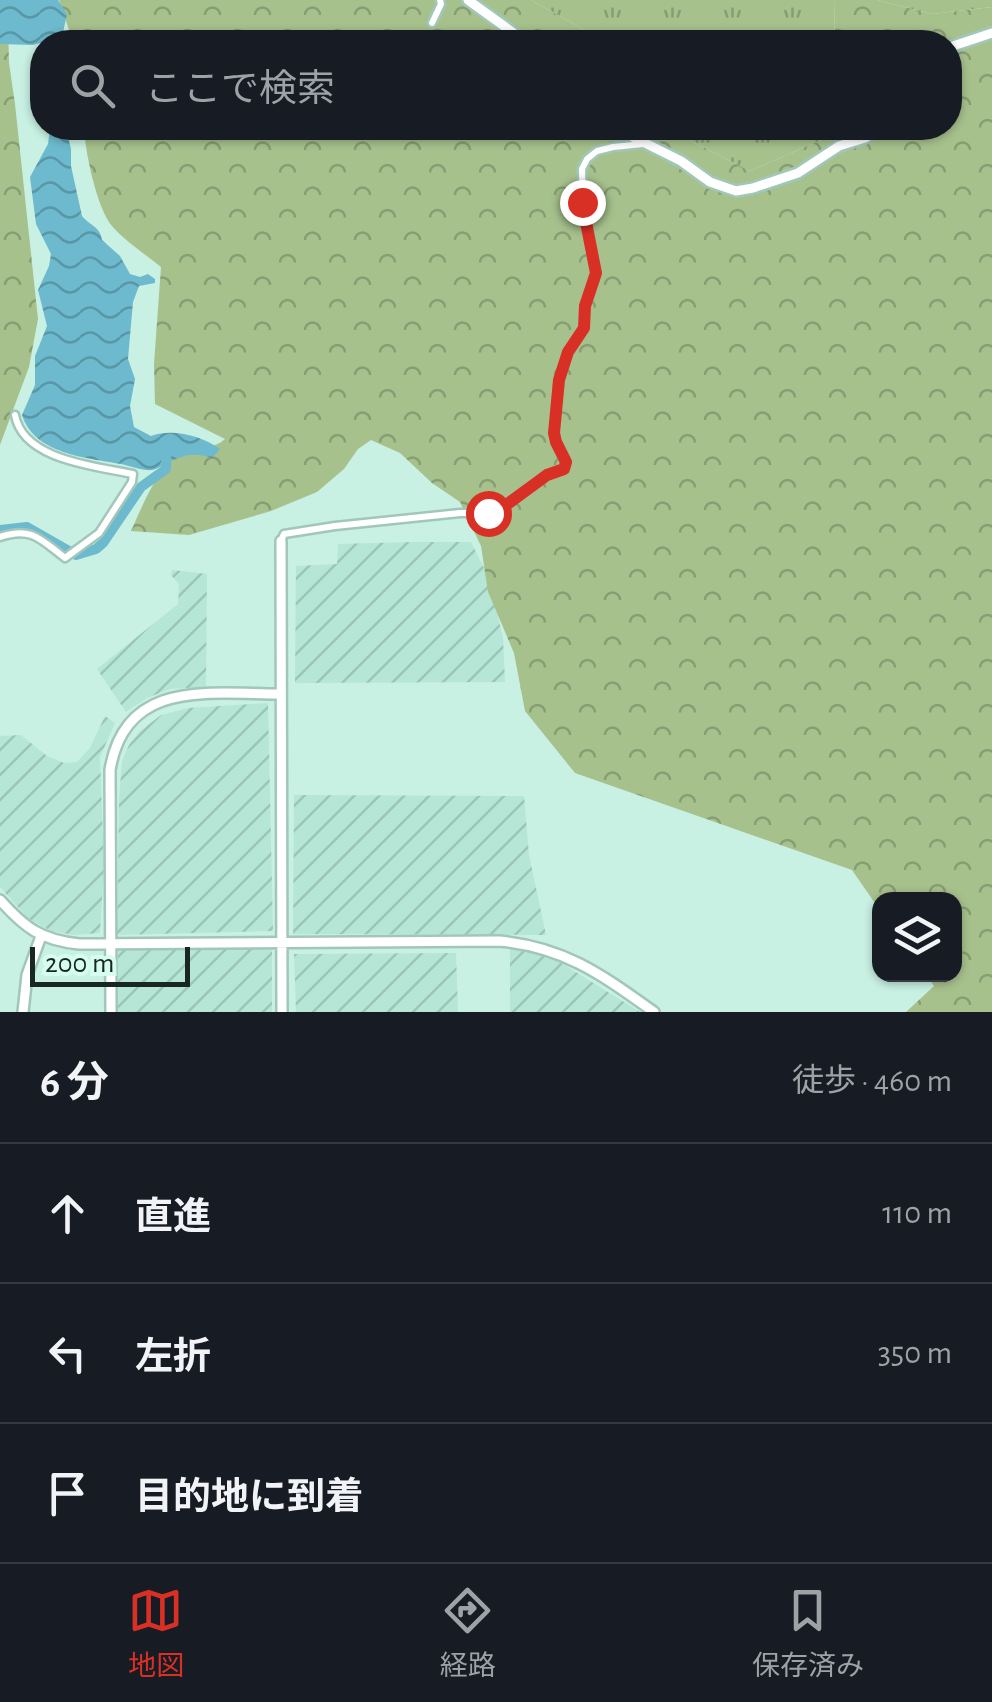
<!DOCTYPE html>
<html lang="ja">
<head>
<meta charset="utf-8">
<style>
  :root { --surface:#171b24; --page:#20242c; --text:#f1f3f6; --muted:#9ea1a6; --line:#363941; --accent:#d93025 }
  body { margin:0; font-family:"Alegreya Sans","Noto Sans JP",sans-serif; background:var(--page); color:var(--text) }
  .controls { position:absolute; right:30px; bottom:30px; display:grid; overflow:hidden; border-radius:20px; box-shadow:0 2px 8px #0004 }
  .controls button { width:90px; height:90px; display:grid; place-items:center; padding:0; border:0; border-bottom:2px solid var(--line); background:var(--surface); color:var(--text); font:50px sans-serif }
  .scale { position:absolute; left:30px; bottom:25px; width:160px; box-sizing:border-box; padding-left:10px; border:5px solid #182722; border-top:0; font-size:28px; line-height:35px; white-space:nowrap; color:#182722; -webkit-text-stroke:8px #d5fdf0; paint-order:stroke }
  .stop { position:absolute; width:30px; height:30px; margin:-22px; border:8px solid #d93025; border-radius:50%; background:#fff }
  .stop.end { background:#d93025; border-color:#fff; box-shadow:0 2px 10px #0008 }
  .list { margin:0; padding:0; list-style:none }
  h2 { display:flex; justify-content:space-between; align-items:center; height:130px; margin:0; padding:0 40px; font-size:42px }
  h2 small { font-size:32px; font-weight:400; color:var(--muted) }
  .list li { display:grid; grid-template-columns:65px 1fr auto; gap:30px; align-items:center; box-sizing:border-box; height:140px; padding:0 40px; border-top:2px solid var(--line) }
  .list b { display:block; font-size:38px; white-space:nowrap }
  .list em { font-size:32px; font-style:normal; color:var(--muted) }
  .icon { flex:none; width:55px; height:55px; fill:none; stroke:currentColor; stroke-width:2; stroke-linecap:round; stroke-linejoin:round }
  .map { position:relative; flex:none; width:992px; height:1012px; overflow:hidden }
  .search { position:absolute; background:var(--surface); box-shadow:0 2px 8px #0004; left:30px; right:30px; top:30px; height:110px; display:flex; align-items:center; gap:25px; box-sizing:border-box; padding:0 35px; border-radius:40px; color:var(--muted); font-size:38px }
  .sheet { height:550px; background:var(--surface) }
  nav { display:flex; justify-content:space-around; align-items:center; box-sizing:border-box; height:140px; border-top:2px solid var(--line); background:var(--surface); font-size:28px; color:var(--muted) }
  nav a { display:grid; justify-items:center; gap:5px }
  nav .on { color:var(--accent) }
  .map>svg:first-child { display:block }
  .industrial { fill:url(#industrial-furrows) }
  .grass { fill:url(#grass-tufts) }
  .forest { fill:url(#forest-crowns) }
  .water { fill:url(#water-waves) }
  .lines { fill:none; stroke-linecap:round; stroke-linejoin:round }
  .river { stroke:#6dbace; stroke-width:10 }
  .street-casing { stroke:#a1c7ba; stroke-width:11 }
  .secondary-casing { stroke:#a1c7ba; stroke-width:14 }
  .street { stroke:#fff; stroke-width:6 }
  .secondary { stroke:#fff; stroke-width:9 }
  .route { stroke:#d93025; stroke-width:12 }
</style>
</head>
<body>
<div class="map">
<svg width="992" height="1012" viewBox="0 0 992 1012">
  <defs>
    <pattern id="industrial-furrows" width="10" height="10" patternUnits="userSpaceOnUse" patternTransform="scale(2.5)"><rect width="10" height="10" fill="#b6e6d6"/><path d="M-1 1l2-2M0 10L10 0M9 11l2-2" fill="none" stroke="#9cc5b7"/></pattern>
    <pattern id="grass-tufts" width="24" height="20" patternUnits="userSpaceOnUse" patternTransform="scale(2.5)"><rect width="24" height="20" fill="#a7c18d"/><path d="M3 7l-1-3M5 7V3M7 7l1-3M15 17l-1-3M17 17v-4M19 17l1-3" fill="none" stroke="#879d73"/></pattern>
    <pattern id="forest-crowns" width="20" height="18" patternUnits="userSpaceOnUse" patternTransform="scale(2.5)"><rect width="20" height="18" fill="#a7c18d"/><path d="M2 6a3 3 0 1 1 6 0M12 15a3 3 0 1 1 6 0" fill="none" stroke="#879d73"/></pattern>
    <pattern id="water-waves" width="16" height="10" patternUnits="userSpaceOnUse" patternTransform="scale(2.5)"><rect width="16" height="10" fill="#6dbace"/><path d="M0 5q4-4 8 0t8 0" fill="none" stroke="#5997a7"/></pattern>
  </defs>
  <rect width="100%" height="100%" fill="#c8f0e3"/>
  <!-- industrial -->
  <path class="industrial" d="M 411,542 L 471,542 L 488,576 L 503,638 L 505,682 L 295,683 L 296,566 L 337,564 L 338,544 Z
    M 172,570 L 207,574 L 206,687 L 170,689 L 147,698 L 126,712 L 97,669 L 178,604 L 179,584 L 171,575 Z
    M 268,703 L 273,931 L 117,935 L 119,800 L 122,761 L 129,745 L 139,732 L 161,715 L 188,708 Z
    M 105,716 L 115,723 L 100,757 L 104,865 L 100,933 L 74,935 L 51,931 L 28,918 L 0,887 L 0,736 L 21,735 L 47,756 L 64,763 L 77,762 L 90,748 Z
    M 294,795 L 524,796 L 529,855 L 546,935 L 293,934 Z
    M 272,947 L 272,1012 L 118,1012 L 118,949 Z
    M 510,947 L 532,949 L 558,961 L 640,1012 L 510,1012 Z
    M 456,953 L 458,1012 L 296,1012 L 294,954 Z"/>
  <!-- grass -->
  <path class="grass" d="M 531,0 L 834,0 L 835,42 L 597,42 L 590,33 Z
    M 877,0 L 992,0 L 992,7 L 932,14 Z
    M 665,128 L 837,128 L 837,133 L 750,171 Z"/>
  <!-- forest -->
  <path class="forest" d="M 59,0 L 531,0 L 590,33 L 597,42 L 73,42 Z
    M 834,0 L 877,0 L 932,14 L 992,7 L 992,1012 L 906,1012 L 934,986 L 927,975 L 954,974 L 954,899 L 880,899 L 879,909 L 852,870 L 575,773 L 525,711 L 514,653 L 488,592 L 481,546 L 460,502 L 432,483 L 400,453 L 371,440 L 358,449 L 344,469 L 317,492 L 271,511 L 189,535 L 131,531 C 141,509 163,454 188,448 C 204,444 213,450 225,439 L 155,404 L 154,364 L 161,267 C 145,254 125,241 112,226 C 97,209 85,151 84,128 L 665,128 L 750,171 L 837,133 L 837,128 L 950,128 L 950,42 L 835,42 Z
    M 0,2 L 8,22 L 9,63 L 15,104 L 38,319 L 29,367 L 0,445 Z"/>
  <!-- water -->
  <path class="water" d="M 0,0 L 58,0 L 67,14 L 62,37 L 33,45 L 0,44 Z
    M 50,128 L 76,128 L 69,141 L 71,149 L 71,166 L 82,216 C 90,226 100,226 102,240 L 120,256 L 130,274 L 140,277 L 148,274 L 155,279 L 155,283 L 139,286 L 133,302 L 128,359 L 135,379 L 130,406 L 134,427 L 151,436 C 173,428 202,436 220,449 L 212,458 C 192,452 185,455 167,463 C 162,465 158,469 152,470 C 144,471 130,466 121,464 C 87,458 34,454 22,415 L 35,385 L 35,356 L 47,326 L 38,290 L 49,266 L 51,254 L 36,224 L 30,177 L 48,144 Z"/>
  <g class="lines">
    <!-- river -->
    <path class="river" d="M 0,530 L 27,527 L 76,555 L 96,549 L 103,543 L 141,487 L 166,469 L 166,454"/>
    <defs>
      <path id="street" d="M 432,23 L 441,4 L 440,0
        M 0,537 C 32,526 41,540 65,558 L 99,533 L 132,482 L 133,474 C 95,466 23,460 15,415
        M 281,541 L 284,534 L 335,526 L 460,513 L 488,513 L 511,502 L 540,479 L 563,469 L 565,462 L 556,442 L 554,433 L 559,380 L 569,352 L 583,328 L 585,306 L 596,273 L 583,210 L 582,169 L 587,159 L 597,151 L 613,147 L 643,144"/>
      <path id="secondary" d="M 468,0 L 526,42
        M 950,47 L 992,33
        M 623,128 L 633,137 L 681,161 L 710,182 L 736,191 L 753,188 L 798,173 L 839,146 L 865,138 L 882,128
        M 281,541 L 282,1012
        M 0,900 C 25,928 41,940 79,944 L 499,941 C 565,947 602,975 654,1012
        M 23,1012 L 27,975 L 41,936
        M 111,1012 L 110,770 C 125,678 210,694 281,694"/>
    </defs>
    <!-- street casing -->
    <use href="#street" class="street-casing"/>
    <!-- secondary casing -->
    <use href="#secondary" class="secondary-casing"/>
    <!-- street -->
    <use href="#street" class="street"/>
    <!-- secondary -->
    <use href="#secondary" class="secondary"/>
  </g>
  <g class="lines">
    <!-- route -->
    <path class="route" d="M 488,513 L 502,508 L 547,475 L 564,469 L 566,462 L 556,442 L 554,433 L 559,380 L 568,352 L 584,328 L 585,306 L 596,273 L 582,202"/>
  </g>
</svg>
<div class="controls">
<button><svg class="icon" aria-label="layers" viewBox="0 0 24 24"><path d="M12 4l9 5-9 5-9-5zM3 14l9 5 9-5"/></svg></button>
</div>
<div class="scale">200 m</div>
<div class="stop" style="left:488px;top:513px"></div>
<div class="stop end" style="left:582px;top:202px"></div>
<div class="search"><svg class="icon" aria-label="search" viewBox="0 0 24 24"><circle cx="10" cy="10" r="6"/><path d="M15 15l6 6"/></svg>ここで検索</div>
</div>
<section class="sheet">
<h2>6 分<small>徒歩 · 460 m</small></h2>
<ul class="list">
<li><svg class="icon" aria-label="ahead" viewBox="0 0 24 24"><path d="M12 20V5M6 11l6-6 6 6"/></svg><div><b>直進</b></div><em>110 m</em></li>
<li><svg class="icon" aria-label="left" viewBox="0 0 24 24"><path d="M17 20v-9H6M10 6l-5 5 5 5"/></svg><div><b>左折</b></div><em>350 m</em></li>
<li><svg class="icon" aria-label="arrive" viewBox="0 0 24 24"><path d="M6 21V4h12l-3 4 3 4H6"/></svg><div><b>目的地に到着</b></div></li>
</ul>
</section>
<nav>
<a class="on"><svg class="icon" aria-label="map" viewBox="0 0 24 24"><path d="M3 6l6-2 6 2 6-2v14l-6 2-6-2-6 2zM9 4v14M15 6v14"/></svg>地図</a>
<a><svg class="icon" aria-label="directions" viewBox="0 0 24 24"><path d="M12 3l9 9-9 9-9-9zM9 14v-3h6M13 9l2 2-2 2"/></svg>経路</a>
<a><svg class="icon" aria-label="saved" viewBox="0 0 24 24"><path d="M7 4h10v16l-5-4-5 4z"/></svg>保存済み</a>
</nav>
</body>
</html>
